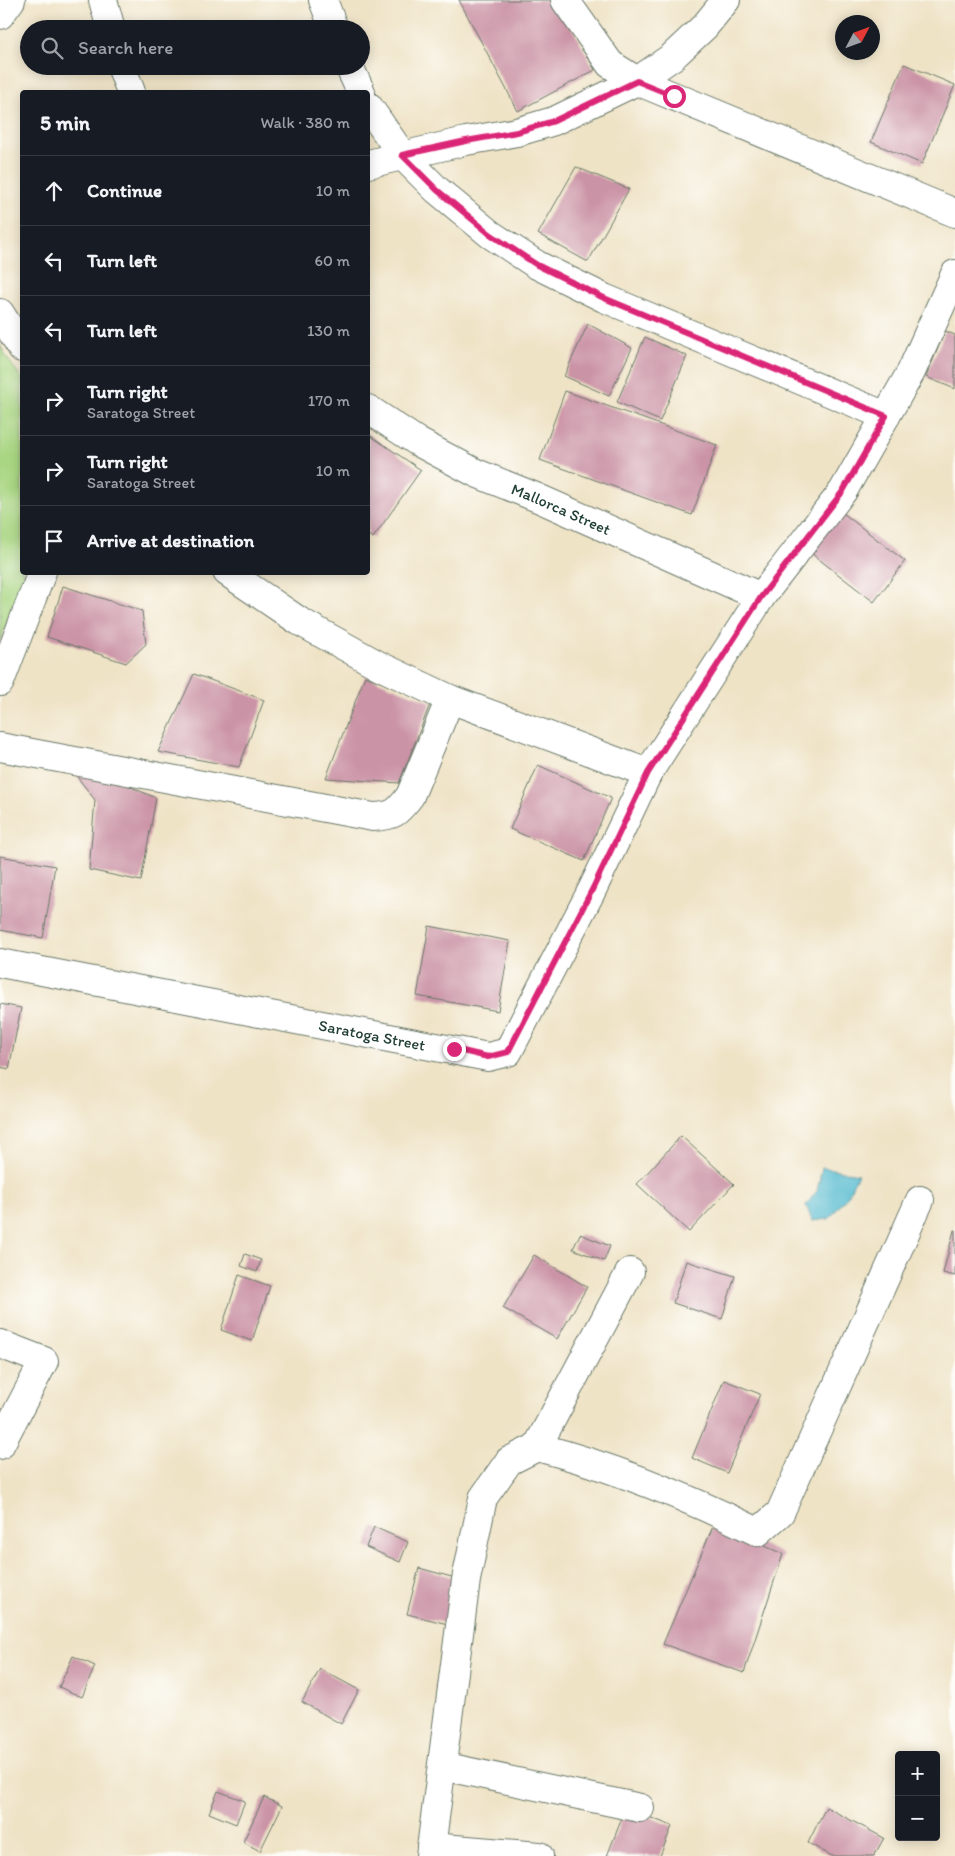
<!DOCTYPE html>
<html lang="en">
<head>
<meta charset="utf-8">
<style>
  :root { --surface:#171b24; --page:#20242c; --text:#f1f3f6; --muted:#9ea1a6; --line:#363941 }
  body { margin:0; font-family:Itim,sans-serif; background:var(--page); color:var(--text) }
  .controls { position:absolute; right:15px; bottom:15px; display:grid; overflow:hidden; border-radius:5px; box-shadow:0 2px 12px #0003 }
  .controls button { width:45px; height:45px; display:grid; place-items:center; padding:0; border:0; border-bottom:1px solid var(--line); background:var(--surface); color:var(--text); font:25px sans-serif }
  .compass { position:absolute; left:835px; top:15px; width:45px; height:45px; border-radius:50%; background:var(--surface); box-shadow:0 2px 12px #0003; rotate:49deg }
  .stop { position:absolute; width:15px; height:15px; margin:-11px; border:4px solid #db2777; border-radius:50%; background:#fff }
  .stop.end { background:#db2777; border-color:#fff; box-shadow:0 1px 5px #0008 }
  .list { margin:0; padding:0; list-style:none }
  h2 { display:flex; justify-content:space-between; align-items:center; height:65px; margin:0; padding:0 20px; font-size:21px }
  h2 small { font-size:16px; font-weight:400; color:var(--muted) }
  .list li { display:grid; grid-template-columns:32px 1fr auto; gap:15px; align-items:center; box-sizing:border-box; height:70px; padding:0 20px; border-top:1px solid var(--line) }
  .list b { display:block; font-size:19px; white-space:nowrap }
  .list p { margin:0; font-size:16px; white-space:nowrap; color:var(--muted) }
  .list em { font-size:16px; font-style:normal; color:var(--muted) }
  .icon { flex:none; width:28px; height:28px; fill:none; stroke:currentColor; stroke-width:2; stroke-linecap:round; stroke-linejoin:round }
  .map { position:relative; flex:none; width:955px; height:1856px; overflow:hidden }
  .search { position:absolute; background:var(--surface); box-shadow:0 2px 12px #0003; left:20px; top:20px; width:350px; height:55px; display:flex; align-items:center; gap:12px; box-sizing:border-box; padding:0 18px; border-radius:28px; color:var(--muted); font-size:19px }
  .panel { position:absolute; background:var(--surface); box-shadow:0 2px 12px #0003; left:20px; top:90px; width:350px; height:485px; border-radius:5px }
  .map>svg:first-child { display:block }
  .green { fill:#a9d682; stroke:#648a5b }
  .water { fill:#52bad0; stroke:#387c82 }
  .building { fill:#ca93a6 }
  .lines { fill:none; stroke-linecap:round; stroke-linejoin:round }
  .minor-casing { stroke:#687767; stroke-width:30 }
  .minor { stroke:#fff; stroke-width:28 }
  .route { stroke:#db2777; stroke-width:6 }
  .labels { text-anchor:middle; stroke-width:5; stroke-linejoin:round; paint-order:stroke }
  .street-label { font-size:16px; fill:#1f3d34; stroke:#fdfcf7 }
</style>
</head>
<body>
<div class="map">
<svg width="955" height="1856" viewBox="0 0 955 1856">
  <rect width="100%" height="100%" fill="#fdfcf7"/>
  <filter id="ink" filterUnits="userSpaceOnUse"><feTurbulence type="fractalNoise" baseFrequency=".02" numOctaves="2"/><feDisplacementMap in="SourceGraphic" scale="10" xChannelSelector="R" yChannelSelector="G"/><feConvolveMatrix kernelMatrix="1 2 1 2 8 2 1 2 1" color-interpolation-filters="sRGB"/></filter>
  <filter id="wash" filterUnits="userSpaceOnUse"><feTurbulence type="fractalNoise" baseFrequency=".0096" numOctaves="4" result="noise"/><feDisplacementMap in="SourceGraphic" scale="20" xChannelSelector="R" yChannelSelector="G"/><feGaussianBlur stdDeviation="1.12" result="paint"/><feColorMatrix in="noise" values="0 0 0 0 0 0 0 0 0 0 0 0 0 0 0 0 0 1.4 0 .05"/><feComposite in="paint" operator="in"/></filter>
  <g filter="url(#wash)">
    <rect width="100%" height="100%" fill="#efe3c6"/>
    <!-- green -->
    <path class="green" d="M 0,345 L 7,358 L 22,378 L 22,572 L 26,573 L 0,641 Z"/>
    <!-- water -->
    <path class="water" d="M 822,1167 L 858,1174 L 847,1197 L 829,1219 L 812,1221 L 806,1205 L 817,1191 Z"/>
    <g id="blocks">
      <!-- building -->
      <path class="building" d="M 459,0 L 557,0 L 595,70 L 518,111 Z
        M 904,64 L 955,85 L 922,164 L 871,142 Z
        M 576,167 L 629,189 L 588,262 L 538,234 Z
        M 588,324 L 632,348 L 609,396 L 564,376 Z
        M 945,331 L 955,335 L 955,389 L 926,377 Z
        M 645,337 L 687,356 L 660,421 L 617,402 Z
        M 565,391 L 717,445 L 692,515 L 540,460 Z
        M 368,434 L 421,470 L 373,538 L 368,535 Z
        M 839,510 L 905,561 L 874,602 L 807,550 Z
        M 63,586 L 142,611 L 146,644 L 126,663 L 47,637 Z
        M 194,674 L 264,700 L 239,767 L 158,752 Z
        M 365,676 L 431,702 L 399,783 L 326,778 Z
        M 538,765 L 611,798 L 584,861 L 510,829 Z
        M 83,766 L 156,798 L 141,881 L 89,870 L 95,800 L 78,778 Z
        M 0,856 L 55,866 L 43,938 L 0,930 Z
        M 429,926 L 510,941 L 498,1011 L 417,996 Z
        M 0,1004 L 21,1008 L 9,1069 L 0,1067 Z
        M 681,1136 L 734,1184 L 689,1232 L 637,1184 Z
        M 954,1230 L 955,1230 L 955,1276 L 943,1273 Z
        M 580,1234 L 610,1246 L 604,1261 L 573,1249 Z
        M 245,1254 L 261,1260 L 257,1272 L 241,1266 Z
        M 534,1255 L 587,1287 L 557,1339 L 503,1308 Z
        M 686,1261 L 735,1276 L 722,1319 L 673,1303 Z
        M 239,1275 L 270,1286 L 252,1341 L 221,1330 Z
        M 724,1380 L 760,1394 L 727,1473 L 692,1458 Z
        M 714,1524 L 783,1554 L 744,1673 L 663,1644 Z
        M 374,1527 L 408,1542 L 400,1562 L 366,1547 Z
        M 419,1568 L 459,1579 L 448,1624 L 407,1614 Z
        M 73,1656 L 95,1666 L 82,1697 L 59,1687 Z
        M 320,1669 L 359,1690 L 341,1724 L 302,1702 Z
        M 218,1791 L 245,1801 L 236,1824 L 209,1813 Z
        M 264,1797 L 282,1806 L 260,1851 L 243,1842 Z
        M 826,1807 L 884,1838 L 874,1856 L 832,1856 L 808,1843 Z
        M 626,1808 L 672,1826 L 660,1856 L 607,1856 Z"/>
    </g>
  </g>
  <g filter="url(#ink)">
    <use href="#blocks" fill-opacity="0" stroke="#687767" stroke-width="1"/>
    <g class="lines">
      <defs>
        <g id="minor">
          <path d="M 103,0 L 111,29"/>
          <path d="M 323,0 L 334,29"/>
          <path d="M 565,0 L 610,64 L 637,81 L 955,213"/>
          <path d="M 0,15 L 11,0"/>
          <path d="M 121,66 L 131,92"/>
          <path d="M 349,66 L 361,92"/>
          <path d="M 368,106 L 402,155 L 437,190 L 490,234 L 537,265 L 604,298 L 886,416"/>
          <path d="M 368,164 L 466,141 L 517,132 L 554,121 L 637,81 L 672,57 L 705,26 L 726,0"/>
          <path d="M 0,313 L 22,348"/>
          <path id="s1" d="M 368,409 L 418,442 L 476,473 L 538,498 L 761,597"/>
          <path d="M 227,572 L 299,621 L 380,666 L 450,699 L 648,773"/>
          <path d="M 0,682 L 42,572"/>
          <path d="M 0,747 L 373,817 C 394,816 397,813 410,796 L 450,699"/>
          <path id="s2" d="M 0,963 L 488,1057 L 508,1052 L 592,890 L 648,773 L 761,597 L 843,491 L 911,372 L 955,274"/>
          <path d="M 0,1344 L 44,1361 L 0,1445"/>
          <path d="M 537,1447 L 630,1272"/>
          <path d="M 442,1766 L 640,1808"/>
          <path d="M 431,1847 L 539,1856"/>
          <path d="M 430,1856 L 466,1580 L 483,1498 L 509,1461 L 537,1447 C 611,1466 689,1498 758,1532 L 780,1513 L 920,1200"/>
        </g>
      </defs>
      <!-- minor casing -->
      <use href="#minor" class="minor-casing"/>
      <!-- minor -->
      <use href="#minor" class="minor"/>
    </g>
  </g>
  <g class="lines" filter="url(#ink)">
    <!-- route -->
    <path class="route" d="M 454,1049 L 488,1057 L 508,1052 L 592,890 L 648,773 L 761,597 L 843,491 L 886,416 L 604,298 L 537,265 L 490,234 L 437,190 L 402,155 L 466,141 L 517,132 L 554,121 L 637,81 L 674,96"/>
  </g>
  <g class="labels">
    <!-- street labels -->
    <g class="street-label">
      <text dy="6" stroke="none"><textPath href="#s1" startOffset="218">Mallorca Street</textPath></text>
      <text dy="6" stroke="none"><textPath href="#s2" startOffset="379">Saratoga Street</textPath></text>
    </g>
  </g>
</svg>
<div class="controls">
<button>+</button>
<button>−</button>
</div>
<svg class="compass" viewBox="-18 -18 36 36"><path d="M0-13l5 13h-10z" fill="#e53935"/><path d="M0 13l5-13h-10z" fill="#9ea1a6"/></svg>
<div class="stop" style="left:674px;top:96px"></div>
<div class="stop end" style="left:454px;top:1049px"></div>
<div class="search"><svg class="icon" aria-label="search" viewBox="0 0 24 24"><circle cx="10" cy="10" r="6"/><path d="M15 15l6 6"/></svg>Search here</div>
<section class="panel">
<h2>5 min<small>Walk · 380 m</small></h2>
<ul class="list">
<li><svg class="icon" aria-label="ahead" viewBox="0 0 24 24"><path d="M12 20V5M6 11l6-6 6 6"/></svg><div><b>Continue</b></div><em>10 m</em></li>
<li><svg class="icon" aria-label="left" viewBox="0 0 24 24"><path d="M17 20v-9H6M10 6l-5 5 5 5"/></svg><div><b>Turn left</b></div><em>60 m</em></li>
<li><svg class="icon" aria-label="left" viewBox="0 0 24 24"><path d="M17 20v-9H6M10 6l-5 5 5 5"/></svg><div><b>Turn left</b></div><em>130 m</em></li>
<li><svg class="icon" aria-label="right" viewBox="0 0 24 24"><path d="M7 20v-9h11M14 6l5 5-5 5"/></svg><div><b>Turn right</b><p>Saratoga Street</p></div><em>170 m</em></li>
<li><svg class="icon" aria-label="right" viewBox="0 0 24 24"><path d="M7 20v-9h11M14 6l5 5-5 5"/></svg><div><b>Turn right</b><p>Saratoga Street</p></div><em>10 m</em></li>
<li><svg class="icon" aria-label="arrive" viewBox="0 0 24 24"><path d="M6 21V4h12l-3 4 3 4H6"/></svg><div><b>Arrive at destination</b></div></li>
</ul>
</section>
</div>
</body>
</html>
